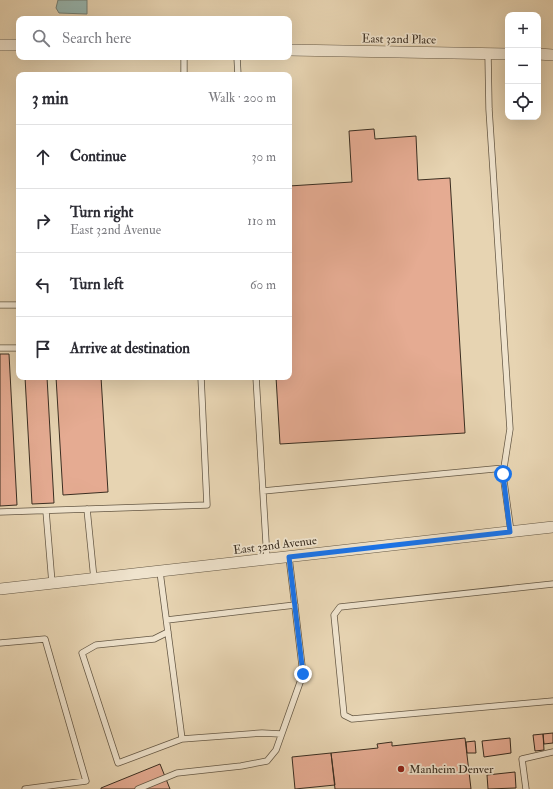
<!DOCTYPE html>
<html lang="en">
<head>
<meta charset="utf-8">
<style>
  :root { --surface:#fff; --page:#f7f7f7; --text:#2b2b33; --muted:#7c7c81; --line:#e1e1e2 }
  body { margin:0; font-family:"IM FELL Double Pica",serif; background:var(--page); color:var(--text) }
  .controls { position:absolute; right:12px; top:12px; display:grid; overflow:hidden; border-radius:8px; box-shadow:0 4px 16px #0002 }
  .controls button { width:36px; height:36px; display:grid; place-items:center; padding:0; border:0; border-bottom:1px solid var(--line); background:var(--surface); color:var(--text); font:20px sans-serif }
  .stop { position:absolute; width:12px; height:12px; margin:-9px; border:3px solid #1a73e8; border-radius:50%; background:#fff }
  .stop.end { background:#1a73e8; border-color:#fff; box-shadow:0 1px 4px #0008 }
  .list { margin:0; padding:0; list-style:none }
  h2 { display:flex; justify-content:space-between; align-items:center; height:52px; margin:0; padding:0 16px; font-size:17px }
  h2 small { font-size:13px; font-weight:400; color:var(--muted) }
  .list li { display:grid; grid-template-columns:26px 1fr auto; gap:12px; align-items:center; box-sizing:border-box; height:64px; padding:0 16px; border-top:1px solid var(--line) }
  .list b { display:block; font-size:15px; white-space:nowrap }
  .list p { margin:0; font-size:13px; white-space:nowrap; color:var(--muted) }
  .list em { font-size:13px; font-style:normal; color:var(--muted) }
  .icon { flex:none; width:22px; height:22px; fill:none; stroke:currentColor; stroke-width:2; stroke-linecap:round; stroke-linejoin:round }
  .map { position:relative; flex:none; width:553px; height:789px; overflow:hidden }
  .search { position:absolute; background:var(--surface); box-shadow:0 4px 16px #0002; left:16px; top:16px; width:276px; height:44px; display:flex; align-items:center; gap:10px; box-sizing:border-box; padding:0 14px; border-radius:8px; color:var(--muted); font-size:15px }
  .panel { position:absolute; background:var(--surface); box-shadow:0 4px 16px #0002; left:16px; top:72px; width:276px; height:308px; border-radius:8px }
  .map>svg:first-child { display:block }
  .water { fill:#97b7b1; stroke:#728077 }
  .building { fill:#e5ab92; stroke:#3a2e21 }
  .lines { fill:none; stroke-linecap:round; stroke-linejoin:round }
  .lane-casing { stroke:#655845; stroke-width:7 }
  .street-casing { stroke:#655845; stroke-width:12 }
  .lane { stroke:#efe3cd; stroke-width:5.5 }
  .street { stroke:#efe3cd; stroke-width:11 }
  .route { stroke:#1a73e8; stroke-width:5 }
  .poi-dot { fill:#8f2418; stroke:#efe3cd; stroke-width:1.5 }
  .labels { text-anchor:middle; stroke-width:3.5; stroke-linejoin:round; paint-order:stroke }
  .street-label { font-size:12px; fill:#3a2e21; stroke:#efe3cd }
  .poi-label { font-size:12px; fill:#3a2e21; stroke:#efe3cd; text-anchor:start }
</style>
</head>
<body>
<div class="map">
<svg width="553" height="789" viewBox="0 0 553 789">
  <rect width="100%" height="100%" fill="#e7d4b2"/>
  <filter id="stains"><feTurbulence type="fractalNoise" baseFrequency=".005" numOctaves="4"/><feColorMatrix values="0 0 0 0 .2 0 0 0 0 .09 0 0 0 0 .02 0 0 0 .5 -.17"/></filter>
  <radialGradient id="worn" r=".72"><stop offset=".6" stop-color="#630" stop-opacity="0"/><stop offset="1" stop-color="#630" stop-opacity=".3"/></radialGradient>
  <!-- water -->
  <path class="water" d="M 58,0 L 87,0 L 87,14 L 59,13 L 56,8 Z"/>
  <!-- building -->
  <path class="building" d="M 374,129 L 375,139 L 416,136 L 418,180 L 450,178 L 465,433 L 280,444 L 276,377 L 289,377 L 289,186 L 352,182 L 349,131 Z
    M 0,354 L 9,354 L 17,505 L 0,506 Z
    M 25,377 L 47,377 L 54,503 L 32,504 Z
    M 56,377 L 101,377 L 108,492 L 63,495 Z
    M 553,733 L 553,743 L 544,744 L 543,734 Z
    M 543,734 L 544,750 L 535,751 L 533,735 Z
    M 465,738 L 471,789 L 335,789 L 331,753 L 378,748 L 377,744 L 392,742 L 392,746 Z
    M 510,738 L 511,753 L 484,757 L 482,741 Z
    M 475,741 L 476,753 L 467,753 L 466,742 Z
    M 331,753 L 335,785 L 295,789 L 292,757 Z
    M 160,764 L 170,789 L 101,789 L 101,788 Z
    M 515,772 L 516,788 L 488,789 L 487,775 Z"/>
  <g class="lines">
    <defs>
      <path id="lane" d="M 488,54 L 489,109 L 510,429 L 503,474 L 511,532
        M 237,57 L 238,75
        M 184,75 L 184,57
        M 0,305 L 19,305
        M 0,348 L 19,348
        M 256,377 L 267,559
        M 263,491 L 504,468
        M 87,509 L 94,579
        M 46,511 L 52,583
        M 0,512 L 207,505 L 201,377
        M 160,572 L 182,739
        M 553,584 L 340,607 L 334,615 L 344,715 L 352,719 L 553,701
        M 167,620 L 295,605
        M 168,632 L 154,639 L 96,645 L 82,653 L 118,763 L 182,739 L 262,733 L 281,734
        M 0,643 L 45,639 L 86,781 L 25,789
        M 138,789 L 177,773 L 241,766 L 267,761 L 276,750 L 303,674 L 289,557
        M 526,789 L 522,759 L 553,752"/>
      <path id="street" d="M 0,45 L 19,45
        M 289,50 L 508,54
        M 538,54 L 553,55
        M 0,589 L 553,527"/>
    </defs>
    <!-- lane casing -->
    <use href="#lane" class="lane-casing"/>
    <!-- street casing -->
    <use href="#street" class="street-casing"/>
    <!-- lane -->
    <use href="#lane" class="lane"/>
    <!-- street -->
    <use href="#street" class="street"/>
  </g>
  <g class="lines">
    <!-- route -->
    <path class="route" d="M 303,674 L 289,557 L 510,532 L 503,474"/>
  </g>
  <!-- markers -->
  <circle class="poi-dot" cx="401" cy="769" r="4"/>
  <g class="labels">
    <!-- street labels -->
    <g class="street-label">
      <text transform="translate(399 39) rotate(1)" y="4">East 32nd Place</text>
      <text transform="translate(275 545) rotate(-7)" y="4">East 32nd Avenue</text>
    </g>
    <!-- poi labels -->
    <g class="poi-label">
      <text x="409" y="773">Manheim Denver</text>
    </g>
  </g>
  <rect width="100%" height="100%" filter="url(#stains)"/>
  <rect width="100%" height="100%" fill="url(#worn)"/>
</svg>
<div class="controls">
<button>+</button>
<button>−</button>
<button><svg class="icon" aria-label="locate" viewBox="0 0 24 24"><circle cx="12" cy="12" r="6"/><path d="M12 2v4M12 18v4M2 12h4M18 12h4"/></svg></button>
</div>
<div class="stop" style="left:503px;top:474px"></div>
<div class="stop end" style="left:303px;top:674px"></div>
<div class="search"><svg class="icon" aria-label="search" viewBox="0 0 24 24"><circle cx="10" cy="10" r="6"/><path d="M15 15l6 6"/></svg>Search here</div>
<section class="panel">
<h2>3 min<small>Walk · 200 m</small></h2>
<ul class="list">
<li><svg class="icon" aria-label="ahead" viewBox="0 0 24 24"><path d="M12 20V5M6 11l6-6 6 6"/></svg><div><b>Continue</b></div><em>30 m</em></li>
<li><svg class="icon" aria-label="right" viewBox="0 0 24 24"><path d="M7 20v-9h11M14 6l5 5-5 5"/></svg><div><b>Turn right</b><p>East 32nd Avenue</p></div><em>110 m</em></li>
<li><svg class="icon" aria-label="left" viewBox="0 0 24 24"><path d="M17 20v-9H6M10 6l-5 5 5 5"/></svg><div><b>Turn left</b></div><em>60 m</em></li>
<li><svg class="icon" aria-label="arrive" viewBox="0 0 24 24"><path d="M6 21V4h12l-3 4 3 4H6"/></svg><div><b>Arrive at destination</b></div></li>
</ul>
</section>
</div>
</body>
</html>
